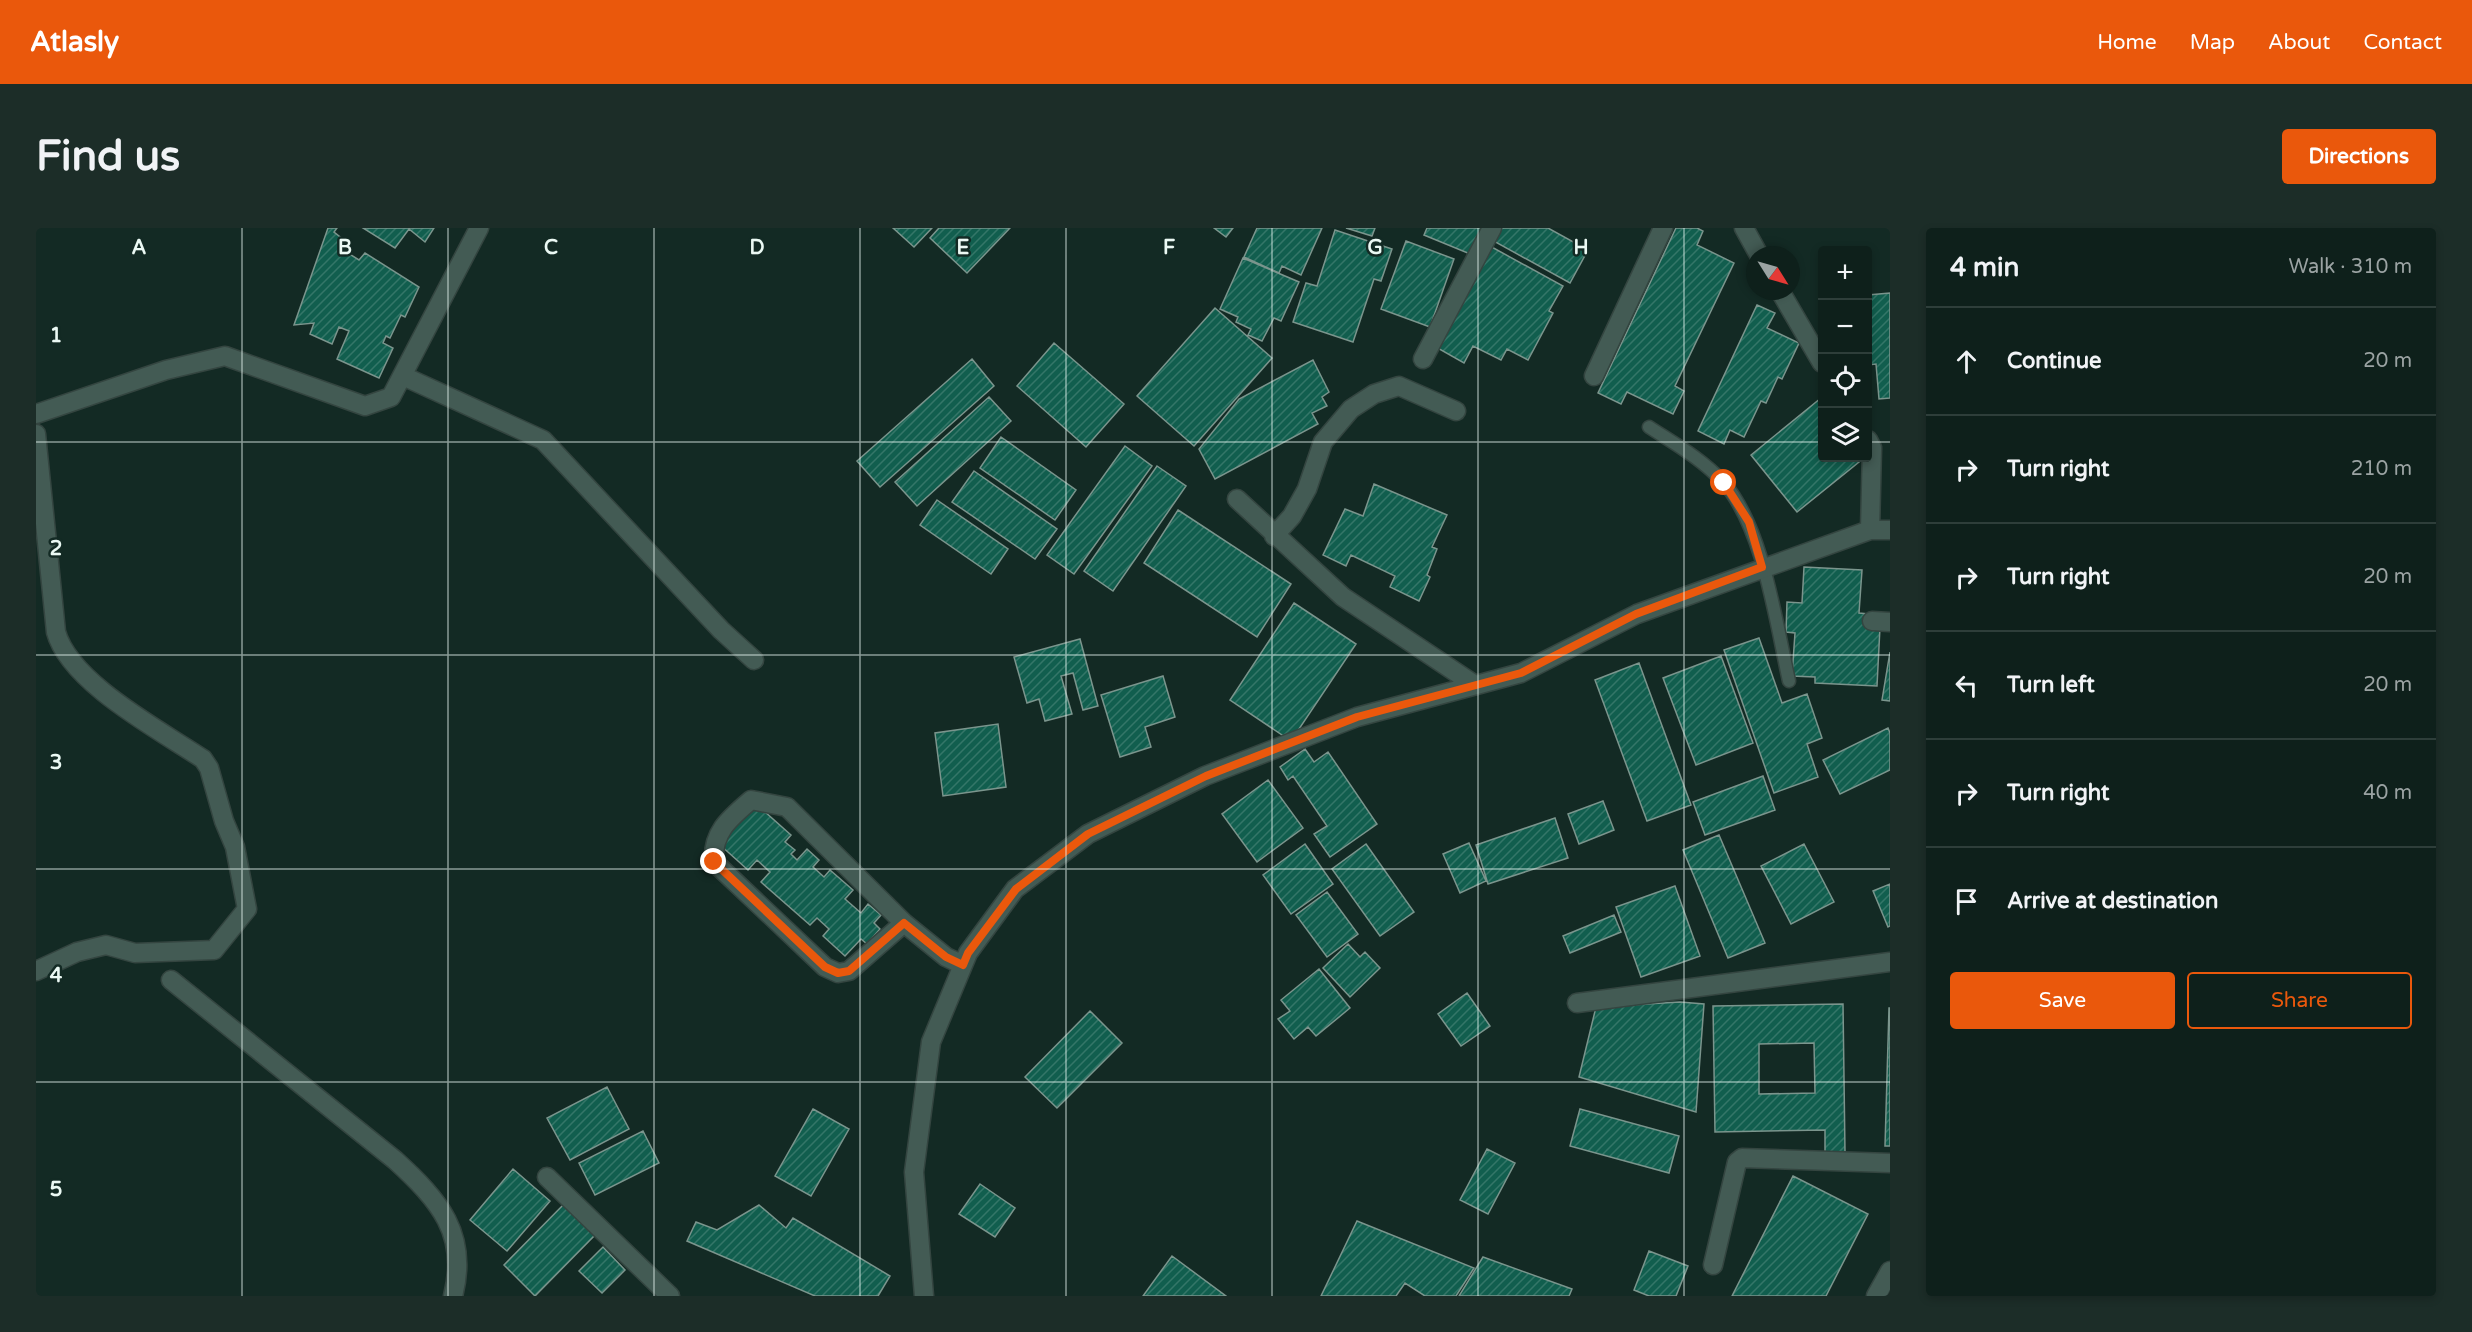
<!DOCTYPE html>
<html lang="en">
<head>
<meta charset="utf-8">
<style>
  :root { --surface:#0e201b; --page:#1c2d28; --text:#f1f3f6; --muted:#9ba3a3; --line:#2e3e3a; --accent:#ea580c }
  body { margin:0; font-family:"Varela Round",sans-serif; background:var(--page); color:var(--text) }
  .controls { position:absolute; right:18px; top:18px; display:grid; overflow:hidden; border-radius:6px; box-shadow:0 3px 9px #0003 }
  .controls button { width:54px; height:54px; display:grid; place-items:center; padding:0; border:0; border-bottom:2px solid var(--line); background:var(--surface); color:var(--text); font:30px sans-serif }
  .compass { position:absolute; left:1710px; top:18px; width:54px; height:54px; border-radius:50%; background:var(--surface); box-shadow:0 3px 9px #0003; rotate:127deg }
  .stop { position:absolute; width:18px; height:18px; margin:-14px; border:4px solid #ea580c; border-radius:50%; background:#fff }
  .stop.end { background:#ea580c; border-color:#fff; box-shadow:0 2px 6px #0008 }
  .list { margin:0; padding:0; list-style:none }
  h2 { display:flex; justify-content:space-between; align-items:center; height:78px; margin:0; padding:0 24px; font-size:26px }
  h2 small { font-size:20px; font-weight:400; color:var(--muted) }
  .list li { display:grid; grid-template-columns:39px 1fr auto; gap:18px; align-items:center; box-sizing:border-box; height:108px; padding:0 24px; border-top:2px solid var(--line) }
  .list b { display:block; font-size:22px; white-space:nowrap }
  .list em { font-size:20px; font-style:normal; color:var(--muted) }
  .actions { display:flex; gap:12px; padding:18px 24px }
  .actions a { flex:1; padding:14px 0; border:2px solid var(--accent); border-radius:6px; text-align:center; font-size:21px; color:var(--accent) }
  .actions .main { background:var(--accent); color:#fff }
  .icon { flex:none; width:33px; height:33px; fill:none; stroke:currentColor; stroke-width:2; stroke-linecap:round; stroke-linejoin:round }
  .map { position:relative; flex:none; width:1854px; height:1068px; overflow:hidden; border-radius:6px }
  header { display:flex; align-items:center; gap:36px; box-sizing:border-box; height:84px; padding:0 30px; background:var(--accent); color:#fff }
  header strong { font-size:28px }
  nav { display:flex; gap:33px; margin-inline-start:auto; font-size:21px }
  .intro { display:flex; align-items:center; justify-content:space-between; box-sizing:border-box; height:144px; padding:0 36px }
  h1 { margin:0; font-size:42px }
  .button { padding:15px 27px; border-radius:6px; background:var(--accent); color:#fff; font-size:21px; font-weight:700 }
  main { display:flex; gap:36px; padding:0 36px }
  aside { flex:1; background:var(--surface); border-radius:6px; box-shadow:0 3px 9px #0003 }
  .map>svg:first-child { display:block }
  .building { fill:url(#building-hatch); stroke:#7b958d; stroke-width:1.5; fill-rule:evenodd }
  .lines { fill:none; stroke-linecap:round; stroke-linejoin:round }
  .lane-casing { stroke:#344540; stroke-width:15 }
  .street-casing { stroke:#344540; stroke-width:21 }
  .lane { stroke:#435b54; stroke-width:12 }
  .street { stroke:#435b54; stroke-width:18 }
  .route { stroke:#ea580c; stroke-width:8 }
  .grid { fill:none; stroke:#ebf9f4; stroke-width:1.5; stroke-opacity:0.55 }
  .grid-label { font-size:20px; text-anchor:middle; font-weight:bold; fill:#ebf9f4; stroke:#132a24; stroke-width:5; stroke-linejoin:round; paint-order:stroke }
</style>
</head>
<body>
<header>
<strong>Atlasly</strong>
<nav><a>Home</a><a>Map</a><a>About</a><a>Contact</a></nav>
</header>
<div class="intro"><h1>Find us</h1><a class="button">Directions</a></div>
<main>
<div class="map">
<svg width="1854" height="1068" viewBox="0 0 1854 1068">
  <defs>
    <pattern id="building-hatch" width="6" height="6" patternUnits="userSpaceOnUse" patternTransform="scale(1.5)"><rect width="6" height="6" fill="#115e4e"/><path d="M-1 1l2-2M0 6l6-6M5 7l2-2" fill="none" stroke="#347668"/></pattern>
  </defs>
  <rect width="100%" height="100%" fill="#132a24"/>
  <!-- building -->
  <path class="building" d="M 292,0 L 301,0 L 298,4 L 308,12 L 304,20 L 323,32 L 329,25 L 383,59 L 369,89 L 365,87 L 354,110 L 350,108 L 347,115 L 357,120 L 343,150 L 301,131 L 313,103 L 303,99 L 296,116 L 274,106 L 278,95 L 258,97 Z
    M 327,0 L 398,0 L 389,14 L 373,1 L 359,20 Z
    M 857,0 L 896,0 L 878,19 Z
    M 903,0 L 974,0 L 931,45 L 894,10 Z
    M 1178,0 L 1197,0 L 1190,9 Z
    M 1221,0 L 1286,0 L 1265,47 L 1246,38 L 1243,45 L 1208,29 Z
    M 1310,0 L 1339,0 L 1336,8 Z
    M 1391,0 L 1451,0 L 1439,28 L 1388,7 Z
    M 1460,0 L 1512,0 L 1552,22 L 1534,55 L 1454,11 Z
    M 1640,0 L 1661,0 L 1667,3 L 1661,17 L 1698,35 L 1639,158 L 1648,163 L 1637,186 L 1591,164 L 1585,176 L 1562,165 Z
    M 1299,2 L 1356,21 L 1345,53 L 1338,51 L 1317,114 L 1257,94 L 1270,55 L 1281,58 Z
    M 1370,13 L 1418,31 L 1394,99 L 1345,81 Z
    M 1452,17 L 1527,58 L 1513,83 L 1517,85 L 1492,132 L 1471,121 L 1465,132 L 1437,118 L 1428,135 L 1398,118 Z
    M 1207,30 L 1263,54 L 1245,93 L 1238,90 L 1226,113 L 1212,107 L 1215,101 L 1200,94 L 1202,89 L 1184,81 Z
    M 1854,65 L 1854,170 L 1843,171 L 1840,136 L 1832,137 L 1832,67 Z
    M 1721,77 L 1739,85 L 1731,100 L 1763,115 L 1746,151 L 1742,149 L 1730,175 L 1725,173 L 1708,209 L 1694,202 L 1688,216 L 1662,203 Z
    M 1179,80 L 1236,130 L 1158,218 L 1101,168 Z
    M 1018,115 L 1088,176 L 1050,219 L 981,158 Z
    M 936,131 L 958,158 L 844,259 L 821,233 Z
    M 1277,132 L 1293,164 L 1286,169 L 1291,178 L 1276,185 L 1282,196 L 1179,251 L 1163,221 L 1203,171 Z
    M 953,169 L 975,193 L 881,278 L 859,254 Z
    M 1785,170 L 1786,230 L 1828,230 L 1761,284 L 1715,227 Z
    M 965,209 L 1040,262 L 1019,292 L 944,240 Z
    M 1089,218 L 1116,238 L 1038,346 L 1011,327 Z
    M 1121,238 L 1150,258 L 1077,363 L 1048,343 Z
    M 938,243 L 1021,301 L 999,331 L 916,274 Z
    M 1338,256 L 1411,287 L 1396,319 L 1401,321 L 1391,347 L 1394,349 L 1383,373 L 1354,359 L 1359,348 L 1315,327 L 1310,338 L 1287,327 L 1309,281 L 1327,288 Z
    M 901,272 L 972,321 L 955,346 L 884,297 Z
    M 1142,282 L 1255,356 L 1221,409 L 1108,335 Z
    M 1768,339 L 1826,342 L 1823,385 L 1833,386 L 1844,399 L 1841,458 L 1779,455 L 1779,449 L 1756,448 L 1759,405 L 1750,404 L 1751,374 L 1766,375 Z
    M 1258,375 L 1320,416 L 1255,513 L 1194,472 Z
    M 1723,410 L 1746,475 L 1771,466 L 1786,510 L 1771,516 L 1782,549 L 1738,565 L 1688,422 Z
    M 1044,411 L 1062,478 L 1047,482 L 1037,445 L 1025,448 L 1036,486 L 1009,493 L 1003,471 L 991,475 L 978,429 Z
    M 1854,424 L 1854,473 L 1846,472 Z
    M 1685,428 L 1717,515 L 1660,537 L 1627,450 Z
    M 1603,435 L 1655,577 L 1611,593 L 1559,452 Z
    M 1127,448 L 1139,489 L 1109,499 L 1115,519 L 1084,529 L 1065,467 Z
    M 962,496 L 970,559 L 907,568 L 899,505 Z
    M 1852,500 L 1854,505 L 1854,542 L 1804,566 L 1787,532 Z
    M 1269,521 L 1278,534 L 1292,524 L 1341,596 L 1294,629 L 1278,606 L 1291,598 L 1257,548 L 1252,552 L 1244,539 Z
    M 1727,548 L 1739,582 L 1669,607 L 1657,574 Z
    M 1232,552 L 1267,600 L 1221,634 L 1186,586 Z
    M 1567,573 L 1578,602 L 1543,616 L 1532,586 Z
    M 720,576 L 755,607 L 749,614 L 759,622 L 755,626 L 761,632 L 771,621 L 783,632 L 777,639 L 788,649 L 794,642 L 817,662 L 809,671 L 825,685 L 832,676 L 845,687 L 838,695 L 844,701 L 831,716 L 825,711 L 809,728 L 787,708 L 793,701 L 781,690 L 774,697 L 725,654 L 734,644 L 721,632 L 712,642 L 683,616 Z
    M 1519,590 L 1532,630 L 1452,656 L 1440,617 Z
    M 1683,607 L 1729,715 L 1692,730 L 1647,622 Z
    M 1433,615 L 1450,653 L 1424,665 L 1407,626 Z
    M 1269,616 L 1297,656 L 1255,686 L 1227,647 Z
    M 1330,616 L 1378,684 L 1344,708 L 1296,641 Z
    M 1768,616 L 1798,674 L 1755,696 L 1725,638 Z
    M 1854,656 L 1854,698 L 1852,699 L 1837,663 Z
    M 1639,658 L 1664,728 L 1605,749 L 1580,679 Z
    M 1291,664 L 1322,706 L 1291,729 L 1260,687 Z
    M 1578,687 L 1585,704 L 1534,725 L 1527,708 Z
    M 1312,716 L 1324,729 L 1329,724 L 1344,740 L 1314,769 L 1287,740 Z
    M 1283,741 L 1314,780 L 1280,808 L 1272,799 L 1258,811 L 1242,791 L 1254,783 L 1245,772 Z
    M 1431,765 L 1454,798 L 1425,818 L 1402,786 Z
    M 1644,774 L 1668,776 L 1660,884 L 1543,849 L 1560,779 Z
    M 1807,776 L 1809,924 L 1789,924 L 1789,902 L 1679,904 L 1677,778 ZM 1778,815 L 1779,865 L 1723,866 L 1723,816 Z
    M 1853,780 L 1854,780 L 1854,918 L 1849,918 Z
    M 1054,783 L 1086,815 L 1021,880 L 989,849 Z
    M 571,859 L 593,901 L 534,932 L 511,890 Z
    M 777,881 L 813,901 L 775,968 L 739,948 Z
    M 1544,881 L 1643,908 L 1633,945 L 1534,918 Z
    M 607,903 L 623,935 L 559,967 L 543,935 Z
    M 1451,921 L 1479,935 L 1452,986 L 1424,972 Z
    M 477,941 L 514,973 L 471,1023 L 434,992 Z
    M 1757,948 L 1832,986 L 1790,1068 L 1696,1068 Z
    M 944,956 L 979,980 L 959,1009 L 923,986 Z
    M 532,972 L 563,1003 L 499,1068 L 468,1037 Z
    M 723,977 L 750,1000 L 757,990 L 854,1048 L 842,1068 L 779,1068 L 651,1013 L 660,994 L 681,1002 Z
    M 1321,993 L 1438,1040 L 1420,1068 L 1389,1068 L 1369,1055 L 1360,1068 L 1285,1068 Z
    M 567,1019 L 589,1042 L 566,1065 L 543,1043 Z
    M 1613,1023 L 1652,1038 L 1640,1068 L 1613,1068 L 1598,1062 Z
    M 1136,1028 L 1190,1068 L 1107,1068 Z
    M 1447,1029 L 1536,1061 L 1533,1068 L 1423,1068 Z"/>
  <g class="lines">
    <defs>
      <path id="lane" d="M 1613,199 C 1639,216 1666,231 1687,254 C 1727,298 1740,395 1753,453"/>
      <path id="street" d="M 1708,0 L 1723,27
        M 1744,63 L 1786,135
        M 1387,131 L 1456,0
        M 367,148 L 507,212 L 685,402 L 718,432
        M 1558,148 L 1627,0
        M 0,186 L 130,142 L 189,128 L 329,178 L 355,169 L 443,0
        M 0,206 L 20,404 C 34,455 124,502 167,531 L 173,540 L 188,593 L 199,619 L 211,681 L 178,722 L 99,725 L 70,717 L 41,724 L 0,743
        M 1832,212 L 1836,220 L 1834,302
        M 1201,271 L 1307,369 L 1439,457
        M 1238,308 L 1256,288 L 1271,261 L 1287,214 L 1315,181 L 1338,166 L 1363,158 L 1420,183
        M 1836,393 L 1854,394
        M 868,695 L 813,743 L 802,745 L 789,739 L 678,634 C 676,604 694,590 715,572 L 751,579 L 868,695 L 910,729 L 927,737
        M 135,752 L 359,932 C 403,972 433,1006 417,1068
        M 1541,775 L 1854,734
        M 511,949 L 634,1068
        M 1677,1037 L 1701,934 L 1706,930 L 1854,935
        M 888,1068 L 878,944 L 895,814 L 932,725 L 979,661 L 1052,606 L 1169,548 L 1321,489 L 1485,445 L 1601,386 L 1834,302 L 1854,302
        M 1840,1068 L 1854,1043"/>
    </defs>
    <!-- lane casing -->
    <use href="#lane" class="lane-casing"/>
    <!-- street casing -->
    <use href="#street" class="street-casing"/>
    <!-- lane -->
    <use href="#lane" class="lane"/>
    <!-- street -->
    <use href="#street" class="street"/>
  </g>
  <g class="lines">
    <!-- route -->
    <path class="route" d="M 678,634 L 789,739 L 802,745 L 813,743 L 868,695 L 910,729 L 927,737 L 932,725 L 980,661 L 1052,606 L 1170,548 L 1321,489 L 1485,445 L 1600,386 L 1726,339 L 1713,294 L 1688,255"/>
  </g>
  <!-- grid -->
  <path class="grid" d="M 206,0 L 206,1068M 412,0 L 412,1068M 618,0 L 618,1068M 824,0 L 824,1068M 1030,0 L 1030,1068M 1236,0 L 1236,1068M 1442,0 L 1442,1068M 1648,0 L 1648,1068M 0,214 L 1786,214M 1832,214 L 1854,214M 0,427 L 1854,427M 0,641 L 1854,641M 0,854 L 1854,854"/>
  <g class="grid-label">
    <text x="103" y="26">A</text>
    <text x="309" y="26">B</text>
    <text x="515" y="26">C</text>
    <text x="721" y="26">D</text>
    <text x="927" y="26">E</text>
    <text x="1133" y="26">F</text>
    <text x="1339" y="26">G</text>
    <text x="1545" y="26">H</text>
    <text x="20" y="114">1</text>
    <text x="20" y="327">2</text>
    <text x="20" y="541">3</text>
    <text x="20" y="754">4</text>
    <text x="20" y="968">5</text>
  </g>
</svg>
<div class="controls">
<button>+</button>
<button>−</button>
<button><svg class="icon" aria-label="locate" viewBox="0 0 24 24"><circle cx="12" cy="12" r="6"/><path d="M12 2v4M12 18v4M2 12h4M18 12h4"/></svg></button>
<button><svg class="icon" aria-label="layers" viewBox="0 0 24 24"><path d="M12 4l9 5-9 5-9-5zM3 14l9 5 9-5"/></svg></button>
</div>
<svg class="compass" viewBox="-18 -18 36 36"><path d="M0-13l5 13h-10z" fill="#e53935"/><path d="M0 13l5-13h-10z" fill="#9ba3a3"/></svg>
<div class="stop" style="left:1688px;top:255px"></div>
<div class="stop end" style="left:678px;top:634px"></div>
</div>
<aside>
<h2>4 min<small>Walk · 310 m</small></h2>
<ul class="list">
<li><svg class="icon" aria-label="ahead" viewBox="0 0 24 24"><path d="M12 20V5M6 11l6-6 6 6"/></svg><div><b>Continue</b></div><em>20 m</em></li>
<li><svg class="icon" aria-label="right" viewBox="0 0 24 24"><path d="M7 20v-9h11M14 6l5 5-5 5"/></svg><div><b>Turn right</b></div><em>210 m</em></li>
<li><svg class="icon" aria-label="right" viewBox="0 0 24 24"><path d="M7 20v-9h11M14 6l5 5-5 5"/></svg><div><b>Turn right</b></div><em>20 m</em></li>
<li><svg class="icon" aria-label="left" viewBox="0 0 24 24"><path d="M17 20v-9H6M10 6l-5 5 5 5"/></svg><div><b>Turn left</b></div><em>20 m</em></li>
<li><svg class="icon" aria-label="right" viewBox="0 0 24 24"><path d="M7 20v-9h11M14 6l5 5-5 5"/></svg><div><b>Turn right</b></div><em>40 m</em></li>
<li><svg class="icon" aria-label="arrive" viewBox="0 0 24 24"><path d="M6 21V4h12l-3 4 3 4H6"/></svg><div><b>Arrive at destination</b></div></li>
</ul>
<div class="actions"><a class="main">Save</a><a>Share</a></div>
</aside>
</main>
</body>
</html>
